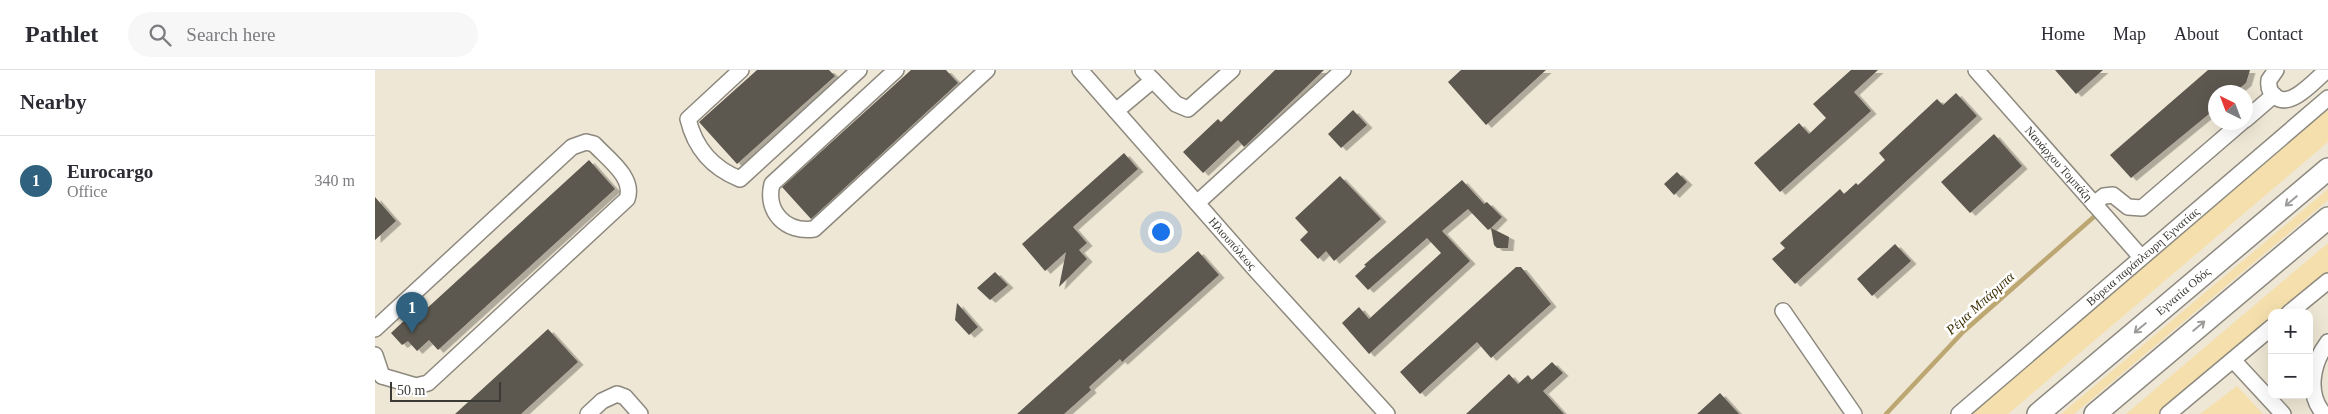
<!DOCTYPE html>
<html lang="en">
<head>
<meta charset="utf-8">
<style>
  :root { --surface:#fff; --page:#f7f7f7; --text:#2b2b33; --muted:#7c7c81; --line:#e1e1e2; --accent:#30617f }
  body { margin:0; font-family:"Times New Roman",serif; background:var(--page); color:var(--text) }
  .controls { position:absolute; right:15px; bottom:15px; display:grid; overflow:hidden; border-radius:10px; box-shadow:0 5px 20px #0002 }
  .controls button { width:45px; height:45px; display:grid; place-items:center; padding:0; border:0; border-bottom:1px solid var(--line); background:var(--surface); color:var(--text); font:25px sans-serif }
  .compass { position:absolute; left:1833px; top:15px; width:45px; height:45px; border-radius:50%; background:var(--surface); box-shadow:0 5px 20px #0002; rotate:318deg }
  .scale { position:absolute; left:15px; bottom:12px; width:111px; box-sizing:border-box; padding-left:5px; border:2px solid #3c3a35; border-top:0; font-size:14px; line-height:18px; white-space:nowrap; color:#3c3a35; -webkit-text-stroke:4px #fff; paint-order:stroke }
  .you { position:absolute; left:785px; top:161px; width:18px; height:18px; margin:-12px; border:4px solid #fff; border-radius:50%; background:#1a73e8; box-shadow:0 0 0 8px #1a73e833 }
  .badge { display:grid; place-items:center; width:32px; height:32px; border-radius:50%; background:var(--accent); color:#fff; font-size:16px; font-weight:700 }
  .pin { position:absolute; translate:-50% -41px; filter:drop-shadow(0 1px 2px #0008) }
  .pin::after { content:''; position:absolute; top:26px; width:18px; height:15px; background:inherit; clip-path:polygon(0 0,100% 0,50% 100%) }
  .list { margin:0; padding:0; list-style:none }
  h2 { display:flex; justify-content:space-between; align-items:center; height:65px; margin:0; padding:0 20px; font-size:21px }
  h2 small { font-size:16px; font-weight:400; color:var(--muted) }
  .list li { display:grid; grid-template-columns:32px 1fr auto; gap:15px; align-items:center; box-sizing:border-box; height:90px; padding:0 20px; border-top:1px solid var(--line) }
  .list b { display:block; font-size:19px; white-space:nowrap }
  .list p { margin:0; font-size:16px; white-space:nowrap; color:var(--muted) }
  .list em { font-size:16px; font-style:normal; color:var(--muted) }
  .icon { flex:none; width:28px; height:28px; fill:none; stroke:currentColor; stroke-width:2; stroke-linecap:round; stroke-linejoin:round }
  .map { position:relative; flex:none; width:1953px; height:344px; overflow:hidden }
  header { display:flex; align-items:center; gap:30px; box-sizing:border-box; height:70px; padding:0 25px; background:var(--surface); border-bottom:1px solid var(--line) }
  header strong { font-size:24px }
  nav { display:flex; gap:28px; margin-inline-start:auto; font-size:18px }
  .search { width:350px; height:45px; background:var(--page); display:flex; align-items:center; gap:12px; box-sizing:border-box; padding:0 18px; border-radius:28px; color:var(--muted); font-size:19px }
  main { display:flex }
  aside { flex:1; background:var(--surface) }
  .map>svg:first-child { display:block }
  .built { fill:#efe7d5; fill-rule:evenodd }
  .green { fill:#f4dfad }
  .lines { fill:none; stroke-linecap:round; stroke-linejoin:round }
  .stream { stroke:#bca773; stroke-width:4.5 }
  .building { fill:#5c584f; filter:url(#shadow) }
  .minor-casing { stroke:#8d897f; stroke-width:18 }
  .highway-casing { stroke:#8d897f; stroke-width:24 }
  .minor { stroke:#fff; stroke-width:15 }
  .highway { stroke:#fff; stroke-width:21 }
  .oneway { stroke:#9e9c9a }
  .labels { text-anchor:middle; stroke-width:5; stroke-linejoin:round; paint-order:stroke }
  .street-label { font-size:12px; fill:#3c3a35; stroke:#fff }
  .water-label { font-size:14px; font-style:italic; fill:#3e2f03; stroke:#fff }
</style>
</head>
<body>
<header>
<strong>Pathlet</strong>
<div class="search"><svg class="icon" aria-label="search" viewBox="0 0 24 24"><circle cx="10" cy="10" r="6"/><path d="M15 15l6 6"/></svg>Search here</div>
<nav><a>Home</a><a>Map</a><a>About</a><a>Contact</a></nav>
</header>
<main>
<aside>
<h2>Nearby<small></small></h2>
<ul class="list">
<li><span class="badge">1</span><div><b>Eurocargo</b><p>Office</p></div><em>340 m</em></li>
</ul>
</aside>
<div class="map">
<svg width="1953" height="344" viewBox="0 0 1953 344">
  <defs>
    <filter id="shadow"><feDropShadow dx="5.5" dy="3" stdDeviation="0" flood-color="#0004"/></filter>
  </defs>
  <rect width="100%" height="100%" fill="#f9f4e9"/>
  <!-- built -->
  <path class="built" d="M 0,0 L 1953,0 L 1953,344 L 0,344 ZM 1840,22 L 1870,22 L 1870,52 L 1840,52 ZM 1897,243 L 1934,243 L 1934,325 L 1897,325 Z"/>
  <!-- green -->
  <path class="green" d="M 1953,38 L 1953,72 L 1633,344 L 1597,344 Z
    M 1953,119 L 1953,130 L 1699,344 L 1686,344 Z
    M 1953,173 L 1953,206 L 1909,243 L 1897,243 L 1897,253 L 1790,344 L 1751,344 Z
    M 1862,316 L 1888,344 L 1825,344 Z"/>
  <g class="lines">
    <!-- stream -->
    <path class="stream" d="M 1511,344 L 1588,262 L 1721,145"/>
  </g>
  <!-- building -->
  <path class="building" d="M 382,0 L 454,0 L 460,6 L 362,94 L 324,52 Z
    M 536,0 L 571,0 L 583,13 L 436,149 L 407,117 Z
    M 900,0 L 949,0 L 869,77 L 863,70 L 828,103 L 808,82 L 843,49 L 846,52 Z
    M 1086,0 L 1171,0 L 1111,55 L 1073,12 Z
    M 1476,0 L 1503,0 L 1479,22 L 1496,41 L 1405,122 L 1379,93 L 1424,53 L 1434,64 L 1451,48 L 1438,34 Z
    M 1680,0 L 1728,0 L 1701,24 Z
    M 1833,0 L 1875,0 L 1871,13 L 1860,22 L 1840,22 L 1840,39 L 1756,108 L 1735,85 Z
    M 1581,23 L 1602,46 L 1420,214 L 1397,189 L 1410,178 L 1405,173 L 1465,119 L 1469,124 L 1481,113 L 1483,115 L 1510,90 L 1504,83 L 1562,29 L 1568,35 Z
    M 978,40 L 992,55 L 966,78 L 953,64 Z
    M 1619,64 L 1647,96 L 1595,143 L 1566,112 Z
    M 749,83 L 763,99 L 698,157 L 712,173 L 704,180 L 712,189 L 684,217 L 691,182 L 670,201 L 647,174 Z
    M 214,90 L 240,119 L 63,280 L 54,270 L 42,281 L 33,271 L 27,275 L 16,263 L 33,247 L 37,252 Z
    M 1302,102 L 1312,112 L 1299,125 L 1289,114 Z
    M 965,106 L 1006,149 L 959,191 L 951,181 L 943,189 L 925,170 L 933,162 L 920,148 Z
    M 1087,110 L 1109,134 L 1112,132 L 1127,147 L 1116,158 L 1134,167 L 1133,178 L 1122,178 L 1119,175 L 1116,158 L 1113,160 L 1093,139 L 1067,161 L 1095,191 L 994,284 L 967,253 L 984,237 L 994,249 L 1066,183 L 1052,168 L 993,220 L 980,206 L 991,196 L 989,195 Z
    M 0,127 L 21,151 L 0,170 Z
    M 1520,174 L 1536,191 L 1497,226 L 1482,209 Z
    M 823,181 L 844,205 L 747,292 L 745,289 L 714,317 L 716,320 L 689,344 L 642,344 Z
    M 1141,197 L 1146,197 L 1176,234 L 1116,288 L 1102,272 L 1045,324 L 1025,302 Z
    M 620,202 L 633,215 L 615,230 L 602,218 Z
    M 582,233 L 603,257 L 594,265 L 580,250 Z
    M 173,259 L 203,292 L 146,344 L 80,344 Z
    M 1177,292 L 1188,303 L 1168,321 L 1189,344 L 1091,344 L 1134,304 L 1143,314 L 1153,305 L 1157,310 Z
    M 1345,323 L 1364,344 L 1322,344 Z"/>
  <g class="lines">
    <defs>
      <g id="minor">
        <path d="M 366,0 L 313,49 C 320,78 337,98 365,109 L 484,0"/>
        <path d="M 521,0 L 397,114 C 390,142 411,163 439,159 L 612,0"/>
        <path id="s1" d="M 705,0 L 879,198 L 1012,344"/>
        <path d="M 768,0 L 801,34 L 813,39 L 857,0"/>
        <path id="s2" d="M 1601,0 L 1766,187"/>
        <path d="M 1901,0 L 1894,10 C 1893,17 1895,23 1901,27 C 1916,39 1941,9 1952,0"/>
        <path d="M 741,41 L 778,10"/>
        <path d="M 1870,50 L 1899,25"/>
        <path d="M 822,133 L 968,0"/>
        <path d="M 1719,134 L 1729,126 L 1738,125 L 1753,137 L 1767,138 L 1867,52"/>
        <path d="M 1408,241 L 1479,344"/>
        <path d="M 1914,243 L 1953,211"/>
        <path d="M 0,259 L 197,77 L 211,72 L 219,74 C 233,89 260,108 252,129 L 53,313 L 41,316 L 7,306"/>
        <path d="M 0,285 L 7,306"/>
        <path d="M 1858,290 L 1908,344"/>
        <path d="M 213,344 L 227,331 L 242,324 L 250,327 L 265,344"/>
        <path id="s3" d="M 1584,344 L 1953,28"/>
        <path d="M 1793,344 L 1897,257"/>
        <path d="M 1949,344 C 1931,324 1937,293 1953,272"/>
      </g>
      <g id="highway">
        <path id="s4" d="M 1663,344 L 1953,99"/>
        <path d="M 1720,344 L 1953,148"/>
      </g>
    </defs>
    <!-- minor casing -->
    <use href="#minor" class="minor-casing"/>
    <!-- highway casing -->
    <use href="#highway" class="highway-casing"/>
    <!-- minor -->
    <use href="#minor" class="minor"/>
    <!-- highway -->
    <use href="#highway" class="highway"/>
  </g>
  <!-- one-way arrows -->
  <defs><path id="oneway-shaft" d="M-6 0H5M1.5-3L5.5 0L1.5 3" fill="none" stroke-width="1.6" stroke-linecap="round" stroke-linejoin="round" transform="scale(1.25)"/></defs>
  <g class="oneway">
    <use href="#oneway-shaft" transform="translate(1916 131) rotate(140)"/>
    <use href="#oneway-shaft" transform="translate(1824 256) rotate(-40)"/>
    <use href="#oneway-shaft" transform="translate(1765 258) rotate(140)"/>
  </g>
  <g class="labels">
    <!-- street labels -->
    <g class="street-label">
      <text dy="4" stroke="none"><textPath href="#s2" startOffset="125">Ναυάρχου Τομπάζη</textPath></text>
      <text dy="4" stroke="none"><textPath href="#s1" startOffset="231">Ηλιουπόλεως</textPath></text>
      <text dy="4" stroke="none"><textPath href="#s3" startOffset="242">Βόρεια παράπλευρη Εγνατίας</textPath></text>
      <text dy="4" stroke="none"><textPath href="#s4" startOffset="190">Εγνατία Οδός</textPath></text>
    </g>
    <!-- water labels -->
    <g class="water-label">
      <text transform="translate(1605 233) rotate(-42)" y="5">Ρέμα Μπάρμπα</text>
    </g>
  </g>
</svg>
<div class="controls">
<button>+</button>
<button>−</button>
</div>
<svg class="compass" viewBox="-18 -18 36 36"><path d="M0-13l5 13h-10z" fill="#e53935"/><path d="M0 13l5-13h-10z" fill="#7c7c81"/></svg>
<div class="scale">50 m</div>
<div class="you"></div>
<div class="pin badge" style="left:37px;top:263px">1</div>
</div>
</main>
</body>
</html>
